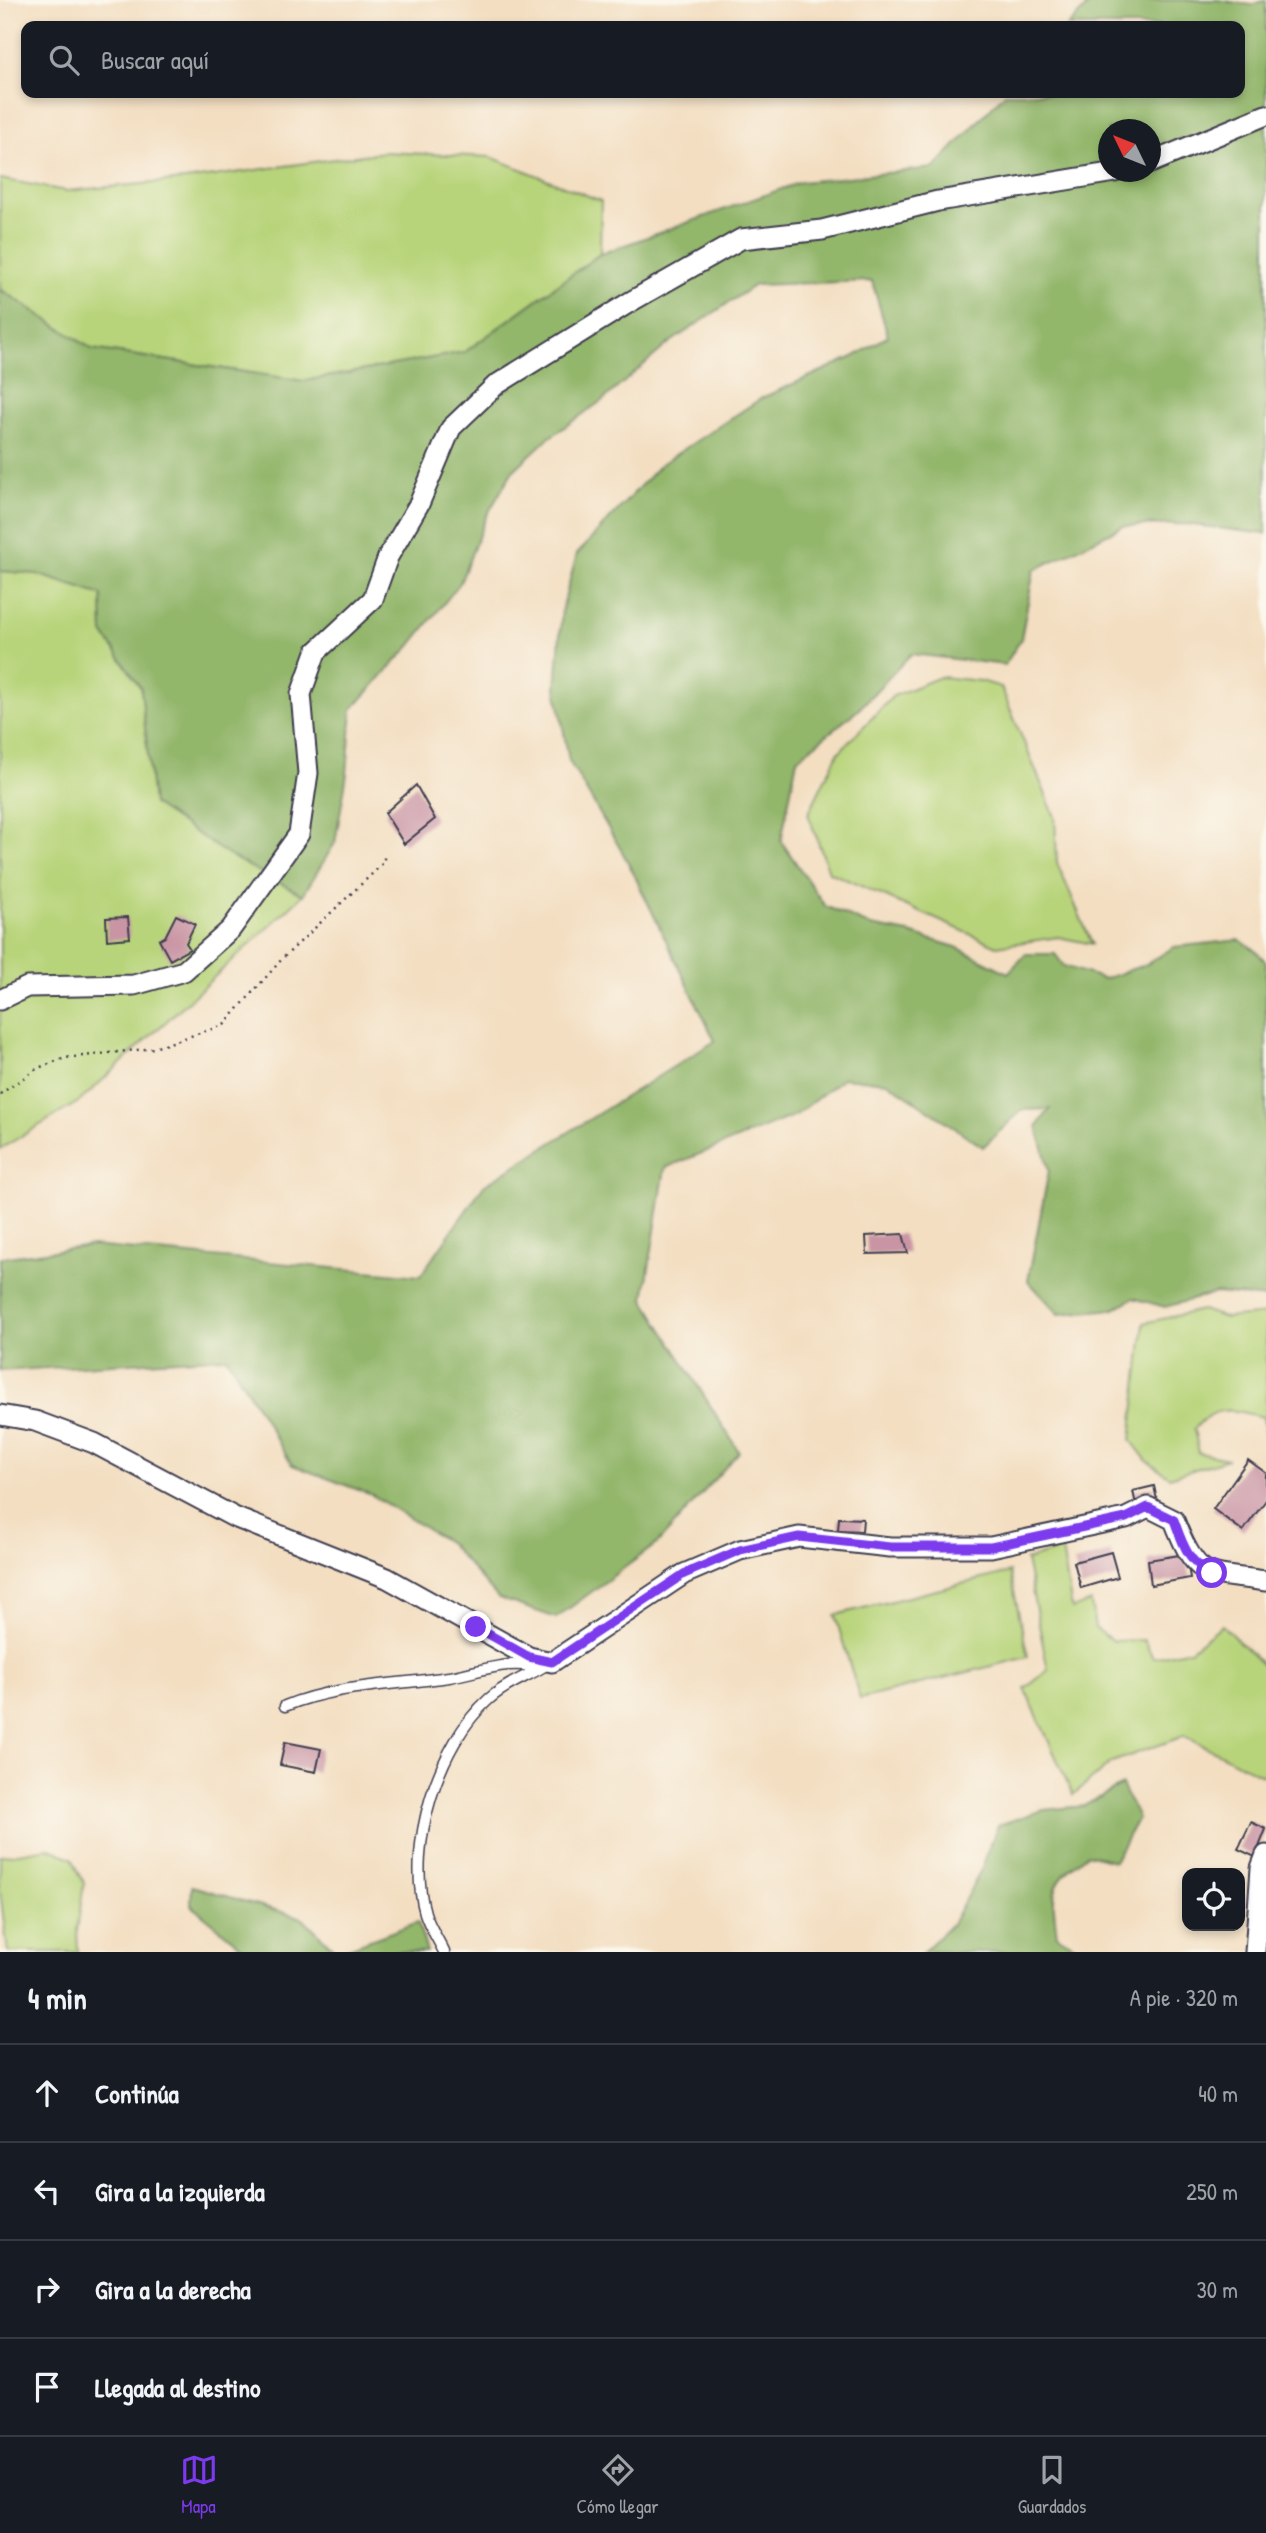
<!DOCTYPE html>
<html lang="es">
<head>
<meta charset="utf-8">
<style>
  :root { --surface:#171b24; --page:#20242c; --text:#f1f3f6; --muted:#9ea1a6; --line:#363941; --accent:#7c3aed }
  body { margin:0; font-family:"Patrick Hand",sans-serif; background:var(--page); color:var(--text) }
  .controls { position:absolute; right:21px; bottom:21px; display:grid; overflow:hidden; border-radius:14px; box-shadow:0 4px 10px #0003 }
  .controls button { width:63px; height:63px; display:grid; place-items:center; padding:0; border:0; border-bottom:2px solid var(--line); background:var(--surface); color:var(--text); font:35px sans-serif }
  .compass { position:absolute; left:1098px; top:119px; width:63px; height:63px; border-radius:50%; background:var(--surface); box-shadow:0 4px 10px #0003; rotate:313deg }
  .stop { position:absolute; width:21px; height:21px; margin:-16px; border:5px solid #7c3aed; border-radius:50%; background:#fff }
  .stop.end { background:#7c3aed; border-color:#fff; box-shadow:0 2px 7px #0008 }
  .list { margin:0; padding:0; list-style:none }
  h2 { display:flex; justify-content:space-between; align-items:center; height:91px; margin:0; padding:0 28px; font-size:30px }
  h2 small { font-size:23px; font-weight:400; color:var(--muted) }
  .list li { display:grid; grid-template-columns:46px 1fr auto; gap:21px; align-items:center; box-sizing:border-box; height:98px; padding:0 28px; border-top:2px solid var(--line) }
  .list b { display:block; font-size:26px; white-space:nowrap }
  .list em { font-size:23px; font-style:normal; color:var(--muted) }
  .icon { flex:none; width:38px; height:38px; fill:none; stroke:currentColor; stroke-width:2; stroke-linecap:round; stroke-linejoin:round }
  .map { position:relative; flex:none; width:1266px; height:1952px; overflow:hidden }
  .search { position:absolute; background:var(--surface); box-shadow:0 4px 10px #0003; left:21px; right:21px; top:21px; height:77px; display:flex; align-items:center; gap:18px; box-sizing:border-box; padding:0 24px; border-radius:14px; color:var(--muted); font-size:26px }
  .sheet { height:483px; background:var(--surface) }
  nav { display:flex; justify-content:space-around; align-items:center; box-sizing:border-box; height:98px; border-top:2px solid var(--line); background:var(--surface); font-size:19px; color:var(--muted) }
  nav a { display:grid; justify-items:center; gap:4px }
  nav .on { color:var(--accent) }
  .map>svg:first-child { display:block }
  .green { fill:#b8d47a; stroke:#6d7b5a; stroke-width:2 }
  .forest { fill:#92b66a; stroke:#5a6c52; stroke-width:2; fill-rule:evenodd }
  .building { fill:#c994a4 }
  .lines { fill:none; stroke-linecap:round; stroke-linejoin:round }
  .service-casing { stroke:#413e4f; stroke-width:13 }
  .minor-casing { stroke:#413e4f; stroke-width:23 }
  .path { stroke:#413e4f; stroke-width:2.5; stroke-dasharray:2 5; stroke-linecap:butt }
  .service { stroke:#fff; stroke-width:10 }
  .minor { stroke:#fff; stroke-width:19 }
  .route { stroke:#7c3aed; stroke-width:9 }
</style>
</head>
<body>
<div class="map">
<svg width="1266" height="1952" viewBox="0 0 1266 1952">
  <rect width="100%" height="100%" fill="#fbf7ec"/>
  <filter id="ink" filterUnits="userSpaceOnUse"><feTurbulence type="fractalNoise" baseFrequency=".0143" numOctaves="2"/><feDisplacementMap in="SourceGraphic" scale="14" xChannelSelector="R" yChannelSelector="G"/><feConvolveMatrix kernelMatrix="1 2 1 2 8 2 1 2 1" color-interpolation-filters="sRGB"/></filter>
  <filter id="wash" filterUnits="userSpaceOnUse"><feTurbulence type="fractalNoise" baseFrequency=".00686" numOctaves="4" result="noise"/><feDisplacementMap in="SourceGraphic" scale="28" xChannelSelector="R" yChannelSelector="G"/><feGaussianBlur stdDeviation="1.57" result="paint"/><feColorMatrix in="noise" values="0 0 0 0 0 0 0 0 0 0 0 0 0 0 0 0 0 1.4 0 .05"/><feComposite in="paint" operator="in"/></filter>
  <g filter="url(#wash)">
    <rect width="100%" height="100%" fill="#f3dec1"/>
    <!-- green -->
    <path class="green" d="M 384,152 L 491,157 L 601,201 L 600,254 L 465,352 L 304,381 L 92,349 L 0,289 L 0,179 L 66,191 L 185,180 Z
      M 0,571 L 37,574 L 102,595 L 103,633 L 141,688 L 153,804 L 230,856 L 303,895 L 80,1101 L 0,1149 Z
      M 940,677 L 981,681 L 1001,687 L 1055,817 L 1057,863 L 1092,944 L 1058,937 L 997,946 L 829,872 L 808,814 L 838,753 L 893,696 Z
      M 1202,1310 L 1225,1318 L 1266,1314 L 1266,1446 L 1263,1417 C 1233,1410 1216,1403 1194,1429 L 1199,1453 L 1228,1459 L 1170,1477 L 1147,1461 L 1131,1440 L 1144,1323 Z
      M 1062,1549 L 1072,1609 L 1091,1602 L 1095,1628 L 1113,1641 L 1144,1640 L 1153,1658 L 1190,1650 L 1222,1625 L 1266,1668 L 1266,1777 L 1184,1736 L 1112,1762 L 1073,1795 L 1025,1689 L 1048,1670 L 1026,1560 Z
      M 1010,1572 L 1028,1657 L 860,1699 L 835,1615 Z
      M 48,1848 L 72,1858 L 84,1883 L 77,1930 L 78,1952 L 8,1952 L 0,1893 L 0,1856 Z"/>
    <!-- forest -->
    <path class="forest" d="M 1093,0 L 1218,0 L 1251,5 L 1266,0 L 1266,534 L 1185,524 L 1123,526 L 1034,570 L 1021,639 L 1005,665 L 911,654 L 858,710 L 797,759 L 781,841 L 825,906 L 871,926 L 909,933 L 956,947 L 1008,973 L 1026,954 L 1055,954 L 1064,966 L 1104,979 L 1147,964 L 1174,947 L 1239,940 L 1254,949 L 1266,962 L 1266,1298 L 1216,1293 L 1165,1307 L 1133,1298 L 1114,1309 L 1059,1314 L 1028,1281 L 1049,1170 L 1037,1126 L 1050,1109 L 1022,1110 L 983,1147 L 887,1082 L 843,1078 L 796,1115 L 665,1168 L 644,1299 L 739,1452 L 658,1543 L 556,1618 L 498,1598 L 449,1543 L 372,1495 L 292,1465 L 227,1357 L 0,1371 L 0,1258 L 92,1246 L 420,1276 L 484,1185 L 715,1041 L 628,862 L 569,761 L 556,688 L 562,609 L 577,554 L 660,465 L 762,398 L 853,357 L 888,336 L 872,281 L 755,285 L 669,343 L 603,400 L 546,440 L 512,472 L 486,517 L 460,583 L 410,646 L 352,709 L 347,774 L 335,843 L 303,895 L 230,856 L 153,804 L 141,688 L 103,633 L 102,595 L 37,574 L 0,571 L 0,289 L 92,349 L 304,381 L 465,352 L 600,254 L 801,182 L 934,168 L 1005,93 L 1240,93 L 1240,26 L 1068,26 ZM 1108,130 L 1150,130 L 1150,172 L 1108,172 Z
      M 1122,1785 L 1138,1818 L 1114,1861 L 1087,1854 C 1050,1884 1051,1889 1057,1935 L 1086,1952 L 923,1952 L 952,1924 L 981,1870 L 998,1825 L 1043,1810 L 1084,1806 Z
      M 192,1886 L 303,1918 L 337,1952 L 248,1952 L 191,1905 Z
      M 418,1922 L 427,1952 L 338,1952 Z"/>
    <g id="blocks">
      <!-- building -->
      <path class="building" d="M 416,785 L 435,819 L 404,844 L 385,813 Z
        M 176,915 L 195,924 L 186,943 L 190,949 L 170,960 L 159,940 L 165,937 Z
        M 128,917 L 130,938 L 107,940 L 106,918 Z
        M 903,1234 L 908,1253 L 867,1254 L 866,1236 Z
        M 1248,1460 L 1266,1473 L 1266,1500 L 1243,1531 L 1213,1509 Z
        M 1154,1486 L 1157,1500 L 1136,1505 L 1133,1491 Z
        M 839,1518 L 863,1519 L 862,1531 L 838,1530 Z
        M 1111,1552 L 1118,1577 L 1081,1588 L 1074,1562 Z
        M 1186,1554 L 1190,1578 L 1151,1585 L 1148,1560 Z
        M 285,1742 L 321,1749 L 316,1772 L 280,1765 Z
        M 1251,1822 L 1266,1829 L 1255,1857 L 1238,1849 Z"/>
    </g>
  </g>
  <g filter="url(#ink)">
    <use href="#blocks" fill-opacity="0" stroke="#413e4f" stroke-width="2"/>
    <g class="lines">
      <defs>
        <path id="service" d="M 285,1706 C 336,1685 395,1685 449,1677 C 475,1673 514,1657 539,1669
          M 444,1952 C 438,1939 429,1926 425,1913 C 406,1847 438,1744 489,1699 C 506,1683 530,1676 549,1663"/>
        <path id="minor" d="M 1150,163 L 1266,115
          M 0,1000 L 27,987 L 134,985 L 184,971 L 231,929 L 299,834 L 308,773 L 301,694 L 316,652 L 373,599 L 388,557 L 419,504 L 451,428 L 496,385 L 630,302 L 741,239 L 822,230 L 938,201 L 1115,172
          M 0,1415 L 35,1421 L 94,1443 L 234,1517 L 387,1578 L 529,1657 L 552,1662 L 684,1574 L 740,1550 L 799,1537 L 890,1547 L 991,1547 L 1126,1518 L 1148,1507 L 1174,1520 C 1198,1582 1205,1572 1266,1581
          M 1255,1952 L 1261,1868 L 1266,1855"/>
      </defs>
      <!-- service casing -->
      <use href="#service" class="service-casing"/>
      <!-- minor casing -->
      <use href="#minor" class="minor-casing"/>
      <!-- path -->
      <path class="path" d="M 0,1094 L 38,1068 L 65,1058 L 154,1048 L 224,1025 L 282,959 L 373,873 L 383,863 L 385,854"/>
      <!-- service -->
      <use href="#service" class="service"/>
      <!-- minor -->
      <use href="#minor" class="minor"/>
    </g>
  </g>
  <g class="lines" filter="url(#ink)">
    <!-- route -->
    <path class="route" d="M 476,1627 L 529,1657 L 552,1662 L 684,1574 L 740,1550 L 799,1537 L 890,1547 L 991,1547 L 1126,1518 L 1148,1507 L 1174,1520 C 1182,1542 1188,1564 1212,1573"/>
  </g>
</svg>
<div class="controls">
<button><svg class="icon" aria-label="locate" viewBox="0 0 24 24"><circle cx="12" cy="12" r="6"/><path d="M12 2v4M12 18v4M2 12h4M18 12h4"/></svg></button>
</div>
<svg class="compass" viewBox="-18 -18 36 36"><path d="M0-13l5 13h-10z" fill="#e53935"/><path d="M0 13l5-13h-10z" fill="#9ea1a6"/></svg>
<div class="stop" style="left:1212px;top:1573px"></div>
<div class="stop end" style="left:476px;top:1627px"></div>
<div class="search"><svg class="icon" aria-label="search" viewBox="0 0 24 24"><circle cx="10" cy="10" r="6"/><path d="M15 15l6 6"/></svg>Buscar aquí</div>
</div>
<section class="sheet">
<h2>4 min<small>A pie · 320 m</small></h2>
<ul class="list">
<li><svg class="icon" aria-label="ahead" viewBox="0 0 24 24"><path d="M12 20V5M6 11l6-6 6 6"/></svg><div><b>Continúa</b></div><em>40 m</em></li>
<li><svg class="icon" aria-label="left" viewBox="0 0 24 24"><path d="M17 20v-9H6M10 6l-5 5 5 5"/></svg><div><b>Gira a la izquierda</b></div><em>250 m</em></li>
<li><svg class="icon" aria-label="right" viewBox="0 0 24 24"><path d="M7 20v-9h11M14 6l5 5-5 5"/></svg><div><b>Gira a la derecha</b></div><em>30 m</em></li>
<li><svg class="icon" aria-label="arrive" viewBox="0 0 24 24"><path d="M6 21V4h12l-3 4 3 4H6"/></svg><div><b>Llegada al destino</b></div></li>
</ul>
</section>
<nav>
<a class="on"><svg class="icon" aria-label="map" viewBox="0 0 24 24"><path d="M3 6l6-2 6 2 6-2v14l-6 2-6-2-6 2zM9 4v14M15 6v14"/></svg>Mapa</a>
<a><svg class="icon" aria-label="directions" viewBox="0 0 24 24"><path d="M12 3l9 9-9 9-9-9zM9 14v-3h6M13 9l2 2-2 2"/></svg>Cómo llegar</a>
<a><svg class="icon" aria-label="saved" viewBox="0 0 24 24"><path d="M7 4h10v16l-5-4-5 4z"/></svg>Guardados</a>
</nav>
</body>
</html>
